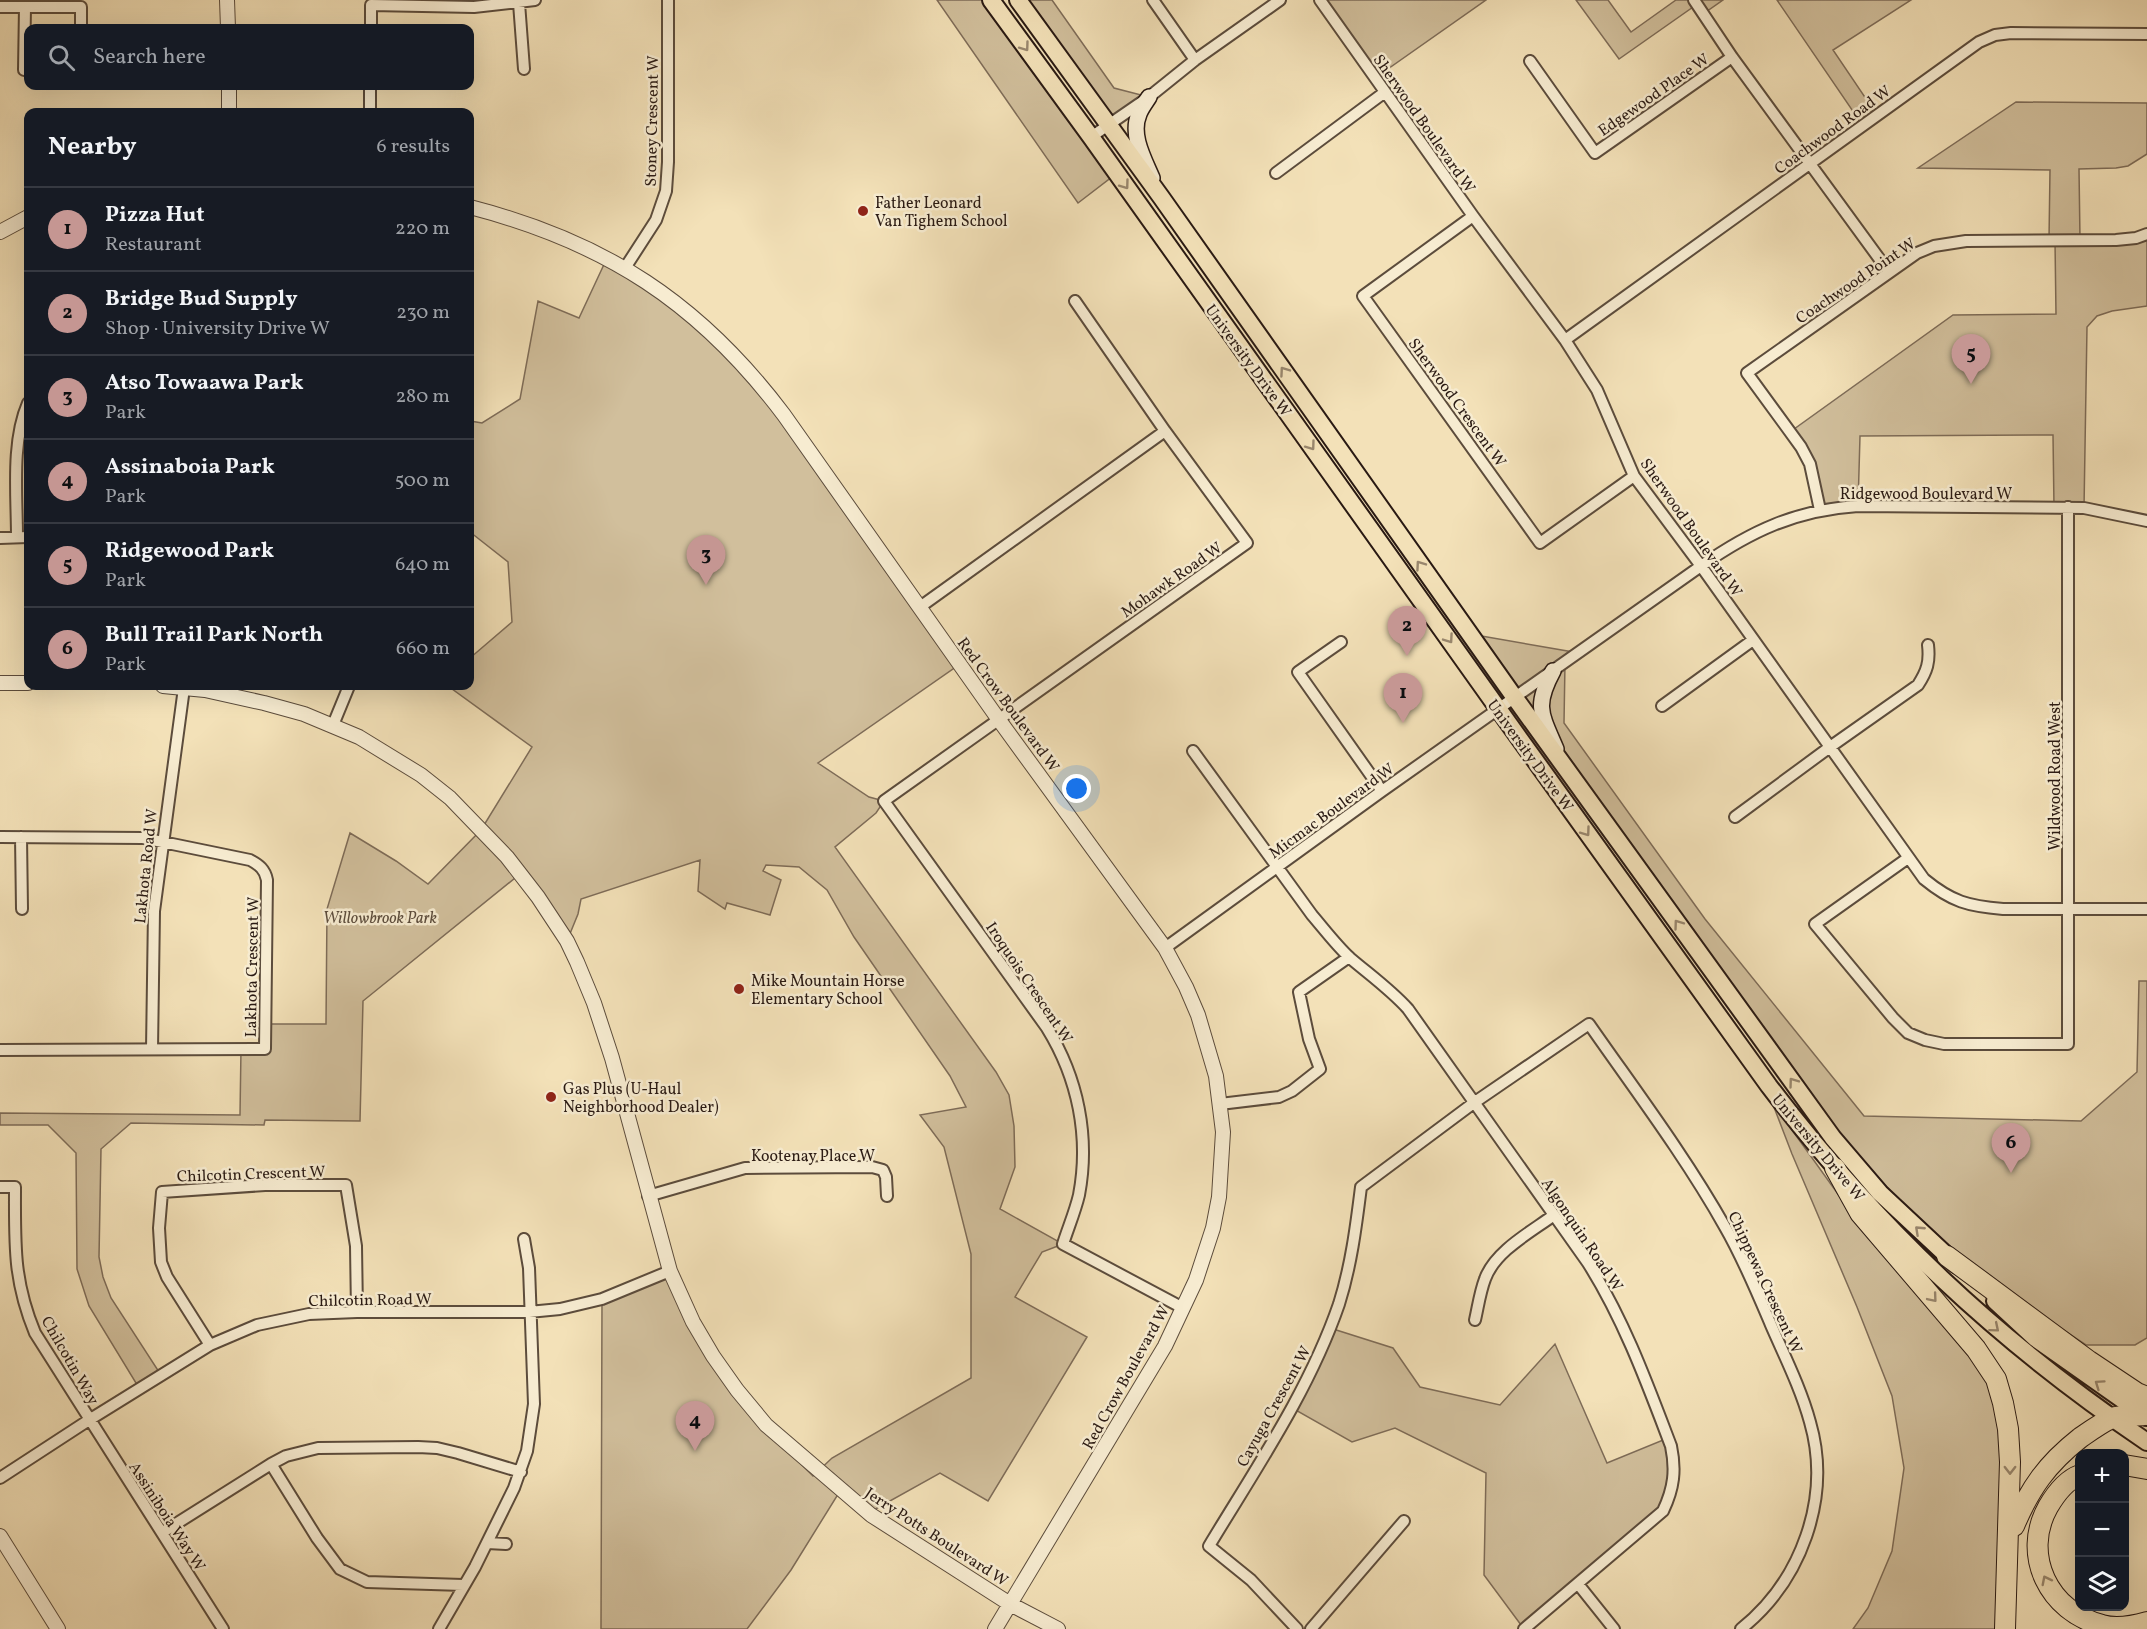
<!DOCTYPE html>
<html lang="en">
<head>
<meta charset="utf-8">
<style>
  :root { --surface:#171b24; --page:#20242c; --text:#f1f3f6; --muted:#9ea1a6; --line:#363941; --accent:#c59692 }
  body { margin:0; font-family:Vollkorn,serif; background:var(--page); color:var(--text) }
  .controls { position:absolute; right:18px; bottom:18px; display:grid; overflow:hidden; border-radius:12px; box-shadow:0 6px 24px #0002 }
  .controls button { width:54px; height:54px; display:grid; place-items:center; padding:0; border:0; border-bottom:2px solid var(--line); background:var(--surface); color:var(--text); font:30px sans-serif }
  .you { position:absolute; left:1077px; top:789px; width:21px; height:21px; margin:-15px; border:4px solid #fff; border-radius:50%; background:#1a73e8; box-shadow:0 0 0 9px #1a73e833 }
  .badge { display:grid; place-items:center; width:39px; height:39px; border-radius:50%; background:var(--accent); color:#111; font-size:20px; font-weight:700 }
  .pin { position:absolute; translate:-50% -50px; filter:drop-shadow(0 2px 3px #0008) }
  .pin::after { content:''; position:absolute; top:32px; width:21px; height:18px; background:inherit; clip-path:polygon(0 0,100% 0,50% 100%) }
  .list { margin:0; padding:0; list-style:none }
  h2 { display:flex; justify-content:space-between; align-items:center; height:78px; margin:0; padding:0 24px; font-size:26px }
  h2 small { font-size:20px; font-weight:400; color:var(--muted) }
  .list li { display:grid; grid-template-columns:39px 1fr auto; gap:18px; align-items:center; box-sizing:border-box; height:84px; padding:0 24px; border-top:2px solid var(--line) }
  .list b { display:block; font-size:22px; white-space:nowrap }
  .list p { margin:0; font-size:20px; white-space:nowrap; color:var(--muted) }
  .list em { font-size:20px; font-style:normal; color:var(--muted) }
  .icon { flex:none; width:33px; height:33px; fill:none; stroke:currentColor; stroke-width:2; stroke-linecap:round; stroke-linejoin:round }
  .map { position:relative; flex:none; width:2147px; height:1629px; overflow:hidden }
  .search { position:absolute; background:var(--surface); box-shadow:0 6px 24px #0002; left:24px; top:24px; width:450px; height:66px; display:flex; align-items:center; gap:15px; box-sizing:border-box; padding:0 21px; border-radius:12px; color:var(--muted); font-size:22px }
  .panel { position:absolute; background:var(--surface); box-shadow:0 6px 24px #0002; left:24px; top:108px; width:450px; height:582px; border-radius:12px }
  .map>svg:first-child { display:block }
  .green { fill:#d1bf9c; stroke:#7e6c58; stroke-width:1.5 }
  .lines { fill:none; stroke-linecap:round; stroke-linejoin:round }
  .minor-casing { stroke:#5c4c3c; stroke-width:14 }
  .tertiary-casing { stroke:#5c4c3c; stroke-width:16 }
  .secondary-casing { stroke:#2a1a13; stroke-width:18 }
  .primary-casing { stroke:#2a1a13; stroke-width:20 }
  .motorway-casing { stroke:#2a1a13; stroke-width:22 }
  .minor { stroke:#f7ecd1; stroke-width:10 }
  .tertiary { stroke:#f7ecd1; stroke-width:14 }
  .secondary { stroke:#f7ecd1; stroke-width:15 }
  .primary { stroke:#f3e1b8; stroke-width:16 }
  .motorway { stroke:#f3e1b8; stroke-width:20 }
  .oneway { stroke:#99876e }
  .poi-dot { fill:#8f2418; stroke:#f7ecd1; stroke-width:2 }
  .labels { text-anchor:middle; stroke-width:5; stroke-linejoin:round; paint-order:stroke }
  .street-label { font-size:16px; fill:#2a1a13; stroke:#f7ecd1 }
  .poi-label { font-size:16px; fill:#2a1a13; stroke:#f7ecd1; text-anchor:start }
  .park-label { font-size:16px; font-style:italic; fill:#5c4c3c; stroke:#f7ecd1 }
</style>
</head>
<body>
<div class="map">
<svg width="2147" height="1629" viewBox="0 0 2147 1629">
  <rect width="100%" height="100%" fill="#f3e1b8"/>
  <filter id="stains"><feTurbulence type="fractalNoise" baseFrequency=".00333" numOctaves="4"/><feColorMatrix values="0 0 0 0 .2 0 0 0 0 .09 0 0 0 0 .02 0 0 0 .5 -.17"/></filter>
  <radialGradient id="worn" r=".72"><stop offset=".6" stop-color="#630" stop-opacity="0"/><stop offset="1" stop-color="#630" stop-opacity=".3"/></radialGradient>
  <!-- green -->
  <path class="green" d="M 937,0 L 985,0 L 1117,173 L 1078,203 Z
    M 1018,0 L 1052,0 L 1114,88 L 1149,97 L 1109,125 Z
    M 1320,0 L 1486,0 L 1375,78 Z
    M 1576,0 L 1608,0 L 1631,32 L 1676,0 L 1723,0 L 1703,14 L 1696,5 L 1619,59 Z
    M 1777,0 L 1911,0 L 1833,50 L 1877,115 L 1863,126 Z
    M 2016,102 L 2147,103 L 2147,154 L 2128,166 L 2116,168 L 2079,169 L 2080,240 L 2147,234 L 2147,306 L 2112,311 L 2097,316 L 2087,327 L 2084,508 L 2054,507 L 2053,435 L 1860,436 L 1858,506 L 1820,510 L 1814,482 L 1790,432 L 1953,315 L 2056,314 L 2055,241 L 2049,240 L 2050,170 L 1918,168 Z
    M 607,258 L 625,268 L 746,368 L 960,664 L 818,763 L 869,797 L 884,801 L 876,813 L 835,847 L 996,1072 L 1009,1095 L 1014,1126 L 1015,1167 L 1000,1209 L 1063,1244 L 1042,1252 L 1015,1297 L 1087,1337 L 988,1501 L 940,1473 L 863,1516 L 840,1491 L 791,1570 L 747,1629 L 601,1629 L 602,1299 L 670,1271 L 693,1322 L 801,1464 L 813,1476 L 832,1458 L 971,1378 L 971,1254 L 944,1147 L 920,1115 L 966,1107 L 950,1076 L 854,937 L 827,890 L 799,867 L 766,865 L 763,871 L 781,880 L 770,915 L 727,903 L 725,909 L 698,891 L 700,860 L 581,899 L 578,914 L 567,941 L 520,874 L 363,1001 L 360,1121 L 265,1120 L 264,1125 L 131,1123 L 101,1149 L 99,1257 L 103,1277 L 111,1298 L 161,1375 L 139,1388 L 89,1306 L 77,1269 L 76,1153 L 48,1125 L 0,1125 L 0,1113 L 240,1115 L 241,1049 L 265,1049 L 264,1024 L 326,1024 L 327,909 L 350,833 L 396,861 L 428,884 L 481,830 L 532,747 L 448,686 L 470,686 L 470,658 L 512,622 L 508,562 L 470,532 L 470,421 L 482,423 L 520,399 L 538,301 L 579,318 Z
    M 1470,634 L 1579,653 L 1565,663 L 1564,723 L 1705,919 L 1864,1116 L 2081,1121 L 2137,1072 L 2139,981 L 2147,981 L 2147,1338 L 2135,1345 L 2086,1345 L 2000,1288 L 1910,1213 L 1839,1133 Z
    M 1772,1102 L 1868,1236 L 1945,1320 L 1990,1383 L 2002,1440 L 1998,1629 L 1853,1629 L 1868,1608 L 1892,1551 L 1904,1468 L 1892,1396 L 1857,1307 L 1792,1154 Z
    M 1330,1328 L 1393,1348 L 1420,1387 L 1500,1405 L 1555,1344 L 1607,1463 L 1668,1438 L 1675,1463 L 1663,1511 L 1524,1629 L 1484,1575 L 1486,1473 L 1395,1428 L 1352,1442 L 1292,1408 Z"/>
  <g class="lines">
    <defs>
      <path id="minor" d="M 1153,0 L 1195,60
        M 1320,0 L 1473,216 L 1565,340 L 1597,390 L 1634,476 L 1701,566 L 1924,879 C 1952,902 1968,906 2003,909 L 2147,909
        M 1694,0 L 1732,57 L 1889,272
        M 519,3 L 524,69
        M 0,7 L 81,7 L 81,28
        M 25,7 L 24,70 L 28,69
        M 371,28 L 371,5 L 474,7 L 535,0
        M 1530,61 L 1595,153 L 1732,57
        M 370,112 L 370,86
        M 1091,137 L 1149,97 L 1195,60 L 1280,0
        M 1276,173 L 1385,92
        M 1473,216 L 1363,296 L 1540,543 L 1634,476
        M 625,268 L 656,220 L 666,191 L 668,162 L 668,0
        M 1075,301 L 1165,431 L 1247,543 L 884,801 L 1047,1028 C 1078,1078 1090,1137 1079,1195 C 1075,1212 1068,1228 1063,1244 L 1183,1308
        M 1565,340 L 1979,42 L 1995,35 L 2011,33 L 2147,34
        M 1820,510 L 1810,464 L 1801,447 L 1747,373 L 1917,253 L 1934,246 L 1966,241 L 2116,240 L 2136,238 L 2147,234
        M 17,537 C 17,495 11,442 28,403
        M 0,538 L 28,537
        M 920,607 L 1165,431
        M 1341,642 L 1298,672 L 1382,791
        M 1662,706 L 1753,640
        M 333,725 L 349,686
        M 1193,751 L 1312,915 C 1324,929 1336,945 1350,958 C 1370,975 1391,990 1408,1009 L 1588,1263 C 1624,1320 1647,1383 1671,1446 C 1676,1470 1674,1488 1663,1511 L 1524,1629
        M 1735,817 L 1830,747 L 1918,685 C 1927,671 1930,662 1928,645
        M 0,837 L 143,838 L 250,860 C 259,865 265,869 267,880 L 265,1049 L 0,1050
        M 21,837 L 22,909
        M 1908,858 L 1815,924 L 1893,1018 L 1908,1033 L 1925,1040 L 1944,1044 L 2068,1044 L 2068,507
        M 1165,948 L 1382,791 L 1701,566 C 1751,531 1796,510 1858,506 L 2084,508 L 2147,521
        M 152,1049 L 154,911 L 184,688
        M 1220,1104 L 1279,1097 L 1292,1091 L 1320,1069 L 1309,1039 L 1299,992 L 1349,957
        M 0,1187 L 15,1187 C 15,1244 13,1280 35,1333 L 223,1629
        M 648,1196 L 745,1168 L 872,1167 L 883,1170 L 886,1177 L 887,1196
        M 1475,1320 C 1478,1307 1480,1292 1485,1279 C 1495,1251 1531,1232 1554,1215
        M 210,1345 L 167,1277 L 161,1262 L 159,1228 L 162,1192 L 265,1185 L 346,1185 L 356,1246 L 357,1312
        M 271,1464 L 317,1538 L 340,1569 L 367,1582 L 463,1585
        M 0,1478 L 89,1420 L 210,1345 L 257,1325 L 309,1314 L 357,1312 L 529,1312 L 560,1309 L 602,1299 L 670,1271
        M 163,1532 L 271,1464 L 286,1456 L 318,1448 L 418,1447 L 437,1448 L 458,1453 L 521,1472
        M 487,1543 L 506,1544
        M 1578,1584 L 1614,1629
        M 439,1629 L 475,1567 L 514,1488 L 527,1451 L 534,1404 L 529,1268 L 524,1239
        M 1297,1629 L 1251,1580 L 1209,1546 C 1256,1468 1309,1391 1339,1304 C 1351,1266 1356,1227 1361,1187 L 1475,1102 L 1589,1024 C 1635,1090 1685,1156 1725,1227 C 1743,1258 1757,1292 1771,1325 C 1785,1357 1801,1389 1810,1422 C 1832,1498 1801,1581 1741,1629
        M 1311,1629 L 1404,1521"/>
      <path id="tertiary" d="M 227,0 L 228,28
        M 229,86 L 229,112
        M 470,207 C 605,242 699,302 784,415 L 999,720 L 1165,948 L 1186,987 L 1198,1015 L 1216,1076 L 1223,1132 L 1219,1197 L 1213,1228 L 1196,1280 L 1165,1346 L 995,1629
        M 0,232 L 28,217
        M 0,683 L 28,683
        M 163,686 L 205,690 L 264,703 L 304,714 L 359,737 L 421,775 L 450,798 L 507,857 L 538,897 L 567,941 L 577,962 L 594,1003 L 612,1058 L 670,1271 L 693,1322 L 713,1356 L 737,1390 L 766,1425 L 871,1515 L 1010,1604 L 1058,1629
        M 0,1536 L 58,1629"/>
      <path id="secondary" d="M 1149,97 C 1146,102 1141,108 1139,114 C 1130,135 1144,159 1152,178
        M 1553,671 C 1534,706 1541,714 1556,749"/>
      <path id="primary" d="M 991,0 L 1091,137 L 1509,724 L 1769,1086 C 1877,1228 1999,1342 2147,1442
        M 1018,0 L 1161,197 L 1515,698 L 1833,1138 L 1880,1193 L 1957,1265
        M 1995,1301 L 2035,1338 L 2147,1417"/>
      <path id="motorway" d="M 1835,1168 L 1860,1213 L 1976,1349 L 1996,1379 L 2003,1403 L 2008,1429 L 2010,1462 L 2005,1629
        M 1947,1256 L 2089,1361 L 2137,1393 L 2147,1397
        M 2124,1465 L 2147,1469
        M 2080,1475 C 2066,1480 2055,1495 2048,1507 C 2021,1555 2049,1612 2102,1625 C 2116,1629 2133,1626 2147,1622
        M 2014,1526 C 2030,1488 2047,1464 2080,1438 C 2090,1431 2101,1423 2112,1418 C 2121,1415 2134,1416 2144,1415"/>
    </defs>
    <!-- minor casing -->
    <use href="#minor" class="minor-casing"/>
    <!-- tertiary casing -->
    <use href="#tertiary" class="tertiary-casing"/>
    <!-- secondary casing -->
    <use href="#secondary" class="secondary-casing"/>
    <!-- primary casing -->
    <use href="#primary" class="primary-casing"/>
    <!-- motorway casing -->
    <use href="#motorway" class="motorway-casing"/>
    <!-- minor -->
    <use href="#minor" class="minor"/>
    <!-- tertiary -->
    <use href="#tertiary" class="tertiary"/>
    <!-- secondary -->
    <use href="#secondary" class="secondary"/>
    <!-- primary -->
    <use href="#primary" class="primary"/>
    <!-- motorway -->
    <use href="#motorway" class="motorway"/>
  </g>
  <!-- one-way arrows -->
  <defs><path id="oneway-chevron" d="M-2-3.5L2.5 0L-2 3.5" fill="none" stroke-width="1.6" stroke-linecap="round" stroke-linejoin="round" transform="scale(1.5)"/></defs>
  <g class="oneway">
    <use href="#oneway-chevron" transform="translate(1025 47) rotate(54)"/>
    <use href="#oneway-chevron" transform="translate(1125 185) rotate(54)"/>
    <use href="#oneway-chevron" transform="translate(1284 371) rotate(-125)"/>
    <use href="#oneway-chevron" transform="translate(1311 446) rotate(54)"/>
    <use href="#oneway-chevron" transform="translate(1420 565) rotate(-125)"/>
    <use href="#oneway-chevron" transform="translate(1449 639) rotate(55)"/>
    <use href="#oneway-chevron" transform="translate(1586 832) rotate(54)"/>
    <use href="#oneway-chevron" transform="translate(1678 924) rotate(-126)"/>
    <use href="#oneway-chevron" transform="translate(1793 1082) rotate(-126)"/>
    <use href="#oneway-chevron" transform="translate(1919 1230) rotate(-137)"/>
    <use href="#oneway-chevron" transform="translate(1933 1298) rotate(50)"/>
    <use href="#oneway-chevron" transform="translate(1995 1328) rotate(40)"/>
    <use href="#oneway-chevron" transform="translate(2099 1384) rotate(-145)"/>
    <use href="#oneway-chevron" transform="translate(2010 1470) rotate(90)"/>
    <use href="#oneway-chevron" transform="translate(2046 1580) rotate(-117)"/>
  </g>
  <!-- markers -->
  <g class="poi-dot">
    <circle cx="863" cy="211" r="6"/>
    <circle cx="739" cy="989" r="6"/>
    <circle cx="551" cy="1097" r="6"/>
  </g>
  <g class="labels">
    <!-- street labels -->
    <g class="street-label">
      <text transform="translate(1653 94) rotate(-35)" y="6">Edgewood Place W</text>
      <text transform="translate(651 121) rotate(-89)" y="6">Stoney Crescent W</text>
      <text transform="translate(1425 123) rotate(55)" y="6">Sherwood Boulevard W</text>
      <text transform="translate(1832 129) rotate(-36)" y="6">Coachwood Road W</text>
      <text transform="translate(1855 280) rotate(-34)" y="6">Coachwood Point W</text>
      <text transform="translate(1249 360) rotate(54)" y="6">University Drive W</text>
      <text transform="translate(1458 402) rotate(54)" y="6">Sherwood Crescent W</text>
      <text x="1926" y="499">Ridgewood Boulevard W</text>
      <text transform="translate(1692 527) rotate(55)" y="6">Sherwood Boulevard W</text>
      <text transform="translate(1171 579) rotate(-35)" y="6">Mohawk Road W</text>
      <text transform="translate(1009 704) rotate(54)" y="6">Red Crow Boulevard W</text>
      <text transform="translate(1531 755) rotate(54)" y="6">University Drive W</text>
      <text transform="translate(2054 776) rotate(-90)" y="6">Wildwood Road West</text>
      <text transform="translate(1331 810) rotate(-36)" y="6">Micmac Boulevard W</text>
      <text transform="translate(145 866) rotate(-84)" y="6">Lakhota Road W</text>
      <text transform="translate(251 967) rotate(-89)" y="6">Lakhota Crescent W</text>
      <text transform="translate(1030 982) rotate(56)" y="6">Iroquois Crescent W</text>
      <text transform="translate(1819 1147) rotate(50)" y="6">University Drive W</text>
      <text x="813" y="1161">Kootenay Place W</text>
      <text transform="translate(251 1173) rotate(-2)" y="6">Chilcotin Crescent W</text>
      <text transform="translate(1583 1234) rotate(56)" y="6">Algonquin Road W</text>
      <text transform="translate(1766 1282) rotate(65)" y="6">Chippewa Crescent W</text>
      <text transform="translate(370 1299) rotate(-1)" y="6">Chilcotin Road W</text>
      <text transform="translate(71 1360) rotate(60)" y="6">Chilcotin Way</text>
      <text transform="translate(1125 1377) rotate(-61)" y="6">Red Crow Boulevard W</text>
      <text transform="translate(1273 1406) rotate(-61)" y="6">Cayuga Crescent W</text>
      <text transform="translate(168 1516) rotate(57)" y="6">Assiniboia Way W</text>
      <text transform="translate(937 1536) rotate(33)" y="6">Jerry Potts Boulevard W</text>
    </g>
    <!-- poi labels -->
    <g class="poi-label">
      <text x="875" y="208">Father Leonard<tspan x="875" dy="18">Van Tighem School</tspan></text>
      <text x="751" y="986">Mike Mountain Horse<tspan x="751" dy="18">Elementary School</tspan></text>
      <text x="563" y="1094">Gas Plus (U-Haul<tspan x="563" dy="18">Neighborhood Dealer)</tspan></text>
    </g>
    <!-- park labels -->
    <g class="park-label">
      <text x="380" y="923">Willowbrook Park</text>
    </g>
  </g>
  <rect width="100%" height="100%" filter="url(#stains)"/>
  <rect width="100%" height="100%" fill="url(#worn)"/>
</svg>
<div class="controls">
<button>+</button>
<button>−</button>
<button><svg class="icon" aria-label="layers" viewBox="0 0 24 24"><path d="M12 4l9 5-9 5-9-5zM3 14l9 5 9-5"/></svg></button>
</div>
<div class="you"></div>
<div class="pin badge" style="left:1403px;top:723px">1</div>
<div class="pin badge" style="left:1407px;top:656px">2</div>
<div class="pin badge" style="left:706px;top:585px">3</div>
<div class="pin badge" style="left:695px;top:1451px">4</div>
<div class="pin badge" style="left:1971px;top:384px">5</div>
<div class="pin badge" style="left:2011px;top:1173px">6</div>
<div class="search"><svg class="icon" aria-label="search" viewBox="0 0 24 24"><circle cx="10" cy="10" r="6"/><path d="M15 15l6 6"/></svg>Search here</div>
<section class="panel">
<h2>Nearby<small>6 results</small></h2>
<ul class="list">
<li><span class="badge">1</span><div><b>Pizza Hut</b><p>Restaurant</p></div><em>220 m</em></li>
<li><span class="badge">2</span><div><b>Bridge Bud Supply</b><p>Shop · University Drive W</p></div><em>230 m</em></li>
<li><span class="badge">3</span><div><b>Atso Towaawa Park</b><p>Park</p></div><em>280 m</em></li>
<li><span class="badge">4</span><div><b>Assinaboia Park</b><p>Park</p></div><em>500 m</em></li>
<li><span class="badge">5</span><div><b>Ridgewood Park</b><p>Park</p></div><em>640 m</em></li>
<li><span class="badge">6</span><div><b>Bull Trail Park North</b><p>Park</p></div><em>660 m</em></li>
</ul>
</section>
</div>
</body>
</html>
